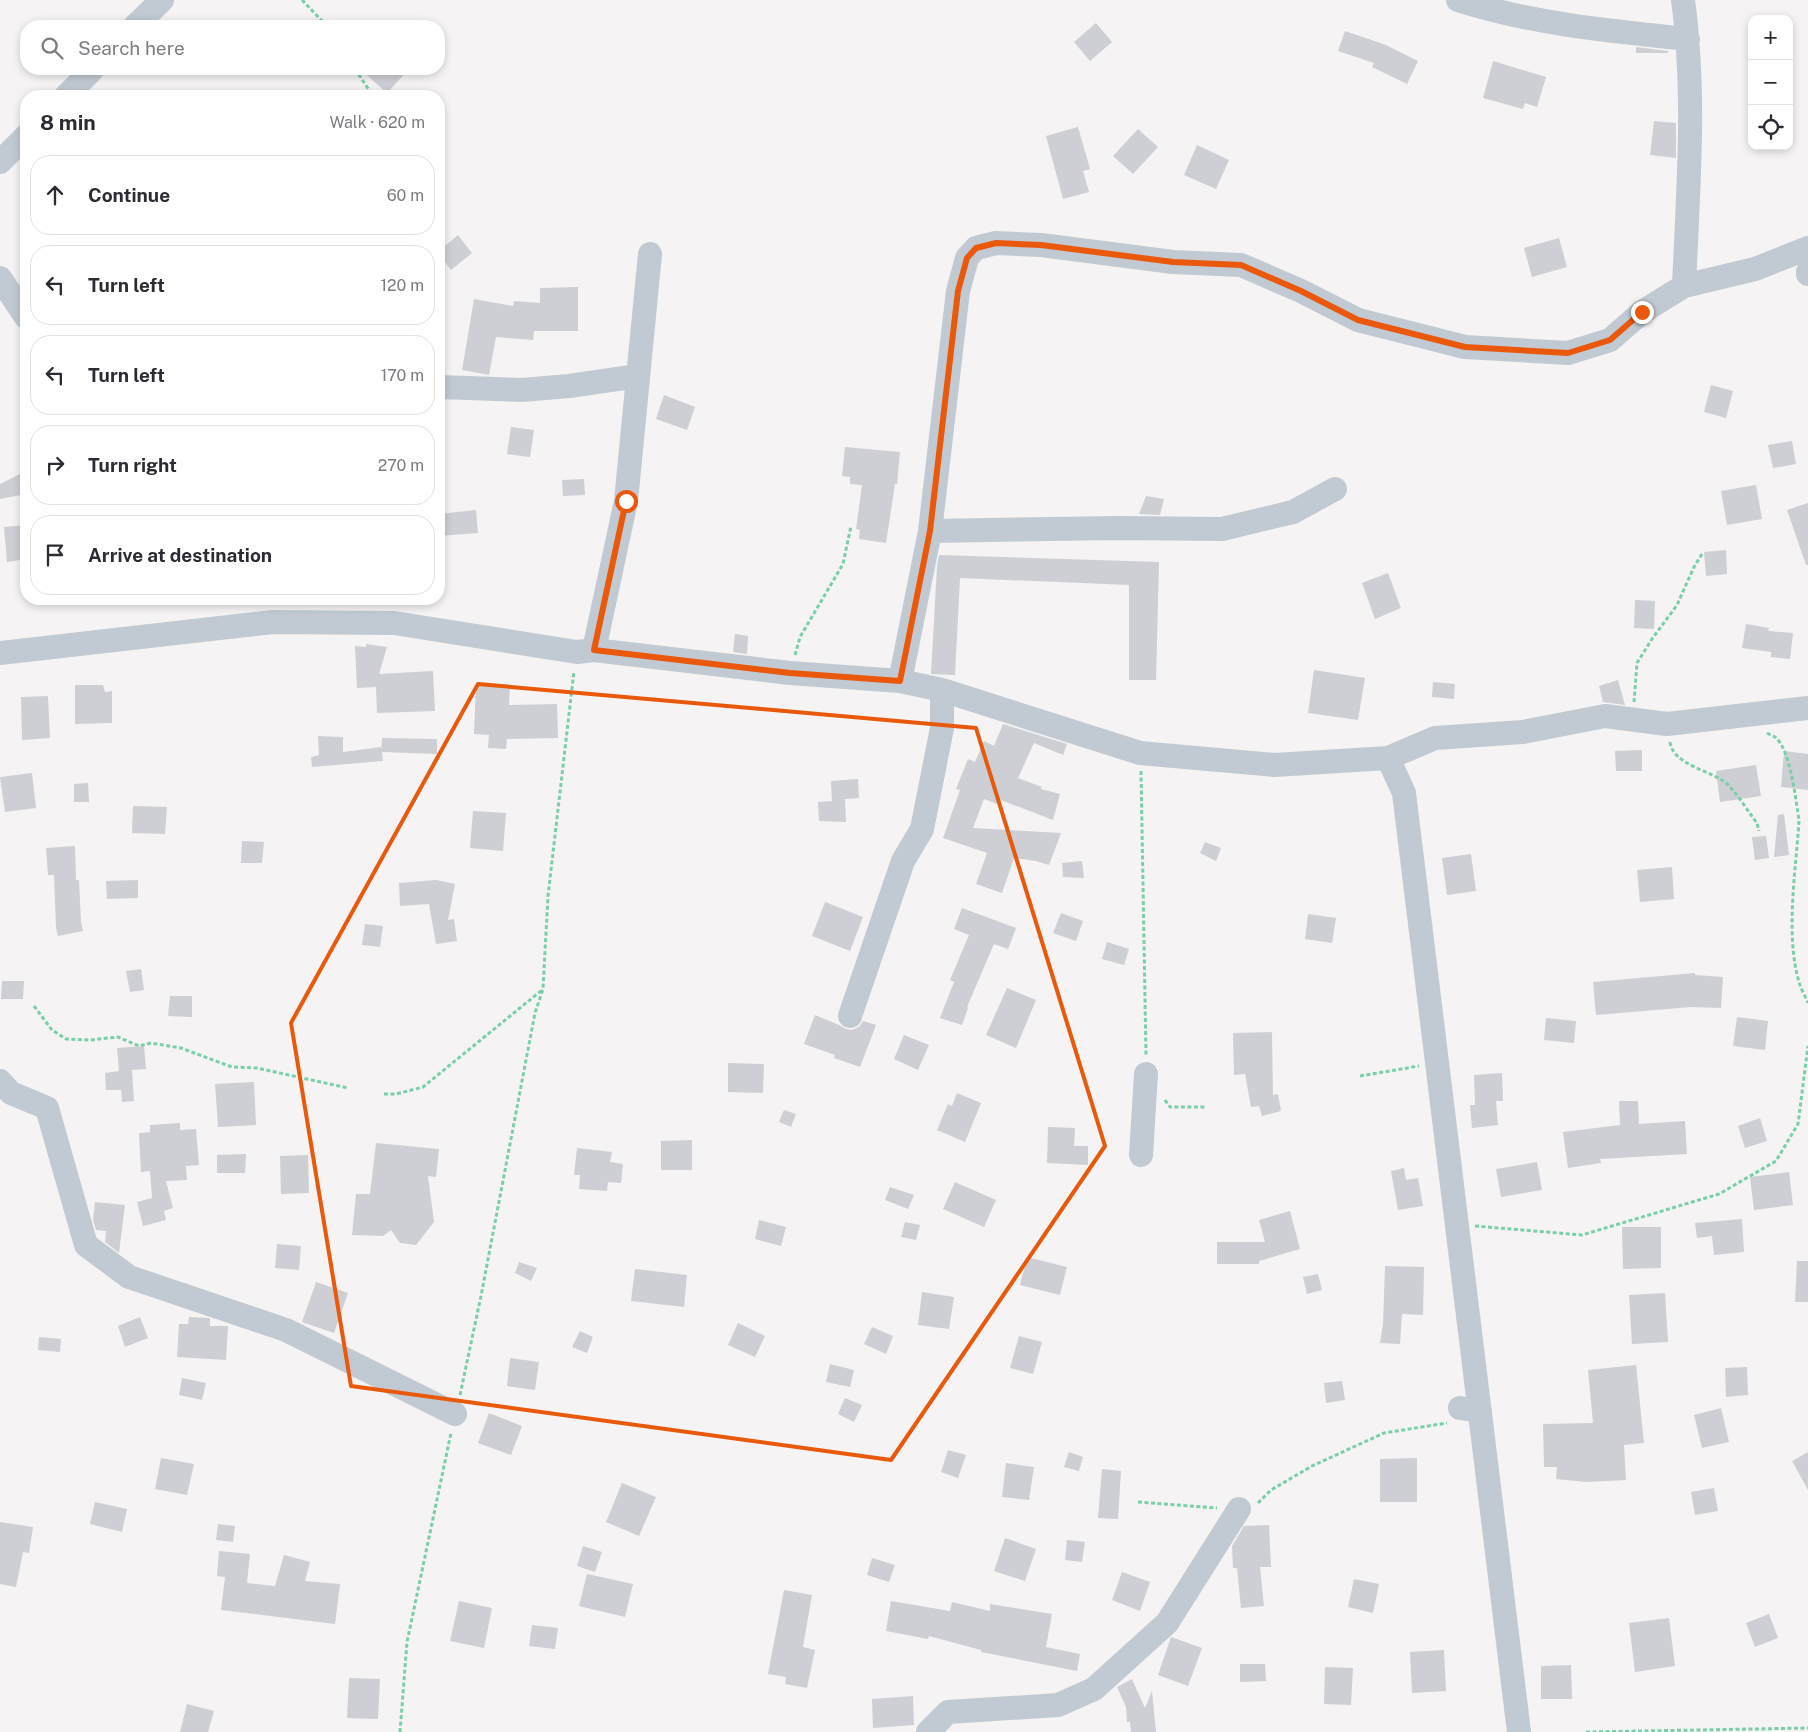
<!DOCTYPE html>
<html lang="en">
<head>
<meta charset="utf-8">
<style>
  :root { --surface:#fff; --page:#f7f7f7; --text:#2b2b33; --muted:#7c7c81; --line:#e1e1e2 }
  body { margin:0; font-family:"Public Sans",sans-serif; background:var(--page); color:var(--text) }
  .controls { position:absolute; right:15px; top:15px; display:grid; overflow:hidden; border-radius:10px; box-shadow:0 2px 8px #0003 }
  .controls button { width:45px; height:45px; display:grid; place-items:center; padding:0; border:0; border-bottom:1px solid var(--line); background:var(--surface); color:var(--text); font:25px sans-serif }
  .stop { position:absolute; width:15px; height:15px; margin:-11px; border:4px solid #ea580c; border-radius:50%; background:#fff }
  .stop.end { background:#ea580c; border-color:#fff; box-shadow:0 1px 5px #0008 }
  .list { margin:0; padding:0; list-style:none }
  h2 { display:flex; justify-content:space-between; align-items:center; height:65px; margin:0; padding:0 20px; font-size:21px }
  h2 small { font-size:16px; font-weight:400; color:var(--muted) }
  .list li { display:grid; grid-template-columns:32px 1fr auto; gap:15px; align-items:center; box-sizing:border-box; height:80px; margin:0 10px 10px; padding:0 10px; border:1px solid var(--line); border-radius:20px }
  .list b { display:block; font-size:19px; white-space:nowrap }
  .list em { font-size:16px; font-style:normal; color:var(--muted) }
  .icon { flex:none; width:28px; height:28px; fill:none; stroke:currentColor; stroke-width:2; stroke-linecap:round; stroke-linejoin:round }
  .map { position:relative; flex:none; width:1808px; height:1732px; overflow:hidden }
  .search { position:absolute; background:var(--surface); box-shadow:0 2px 8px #0003; left:20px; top:20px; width:425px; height:55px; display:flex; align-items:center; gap:12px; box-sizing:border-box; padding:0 18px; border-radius:20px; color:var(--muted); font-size:19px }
  .panel { position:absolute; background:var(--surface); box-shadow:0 2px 8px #0003; left:20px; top:90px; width:425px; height:515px; border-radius:20px }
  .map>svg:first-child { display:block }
  .building { fill:#cdcfd5 }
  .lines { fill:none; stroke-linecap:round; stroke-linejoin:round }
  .path { stroke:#7ad0a6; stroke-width:3; stroke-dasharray:4 2.5; stroke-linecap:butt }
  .minor { stroke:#c1cad2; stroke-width:24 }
  .route { stroke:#ea580c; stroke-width:6 }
  .marked { fill:none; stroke:#e8590c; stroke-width:4; stroke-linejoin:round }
</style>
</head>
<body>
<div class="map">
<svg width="1808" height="1732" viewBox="0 0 1808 1732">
  <rect width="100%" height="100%" fill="#f5f3f3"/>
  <!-- building -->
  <path class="building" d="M 1096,23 L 1112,42 L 1090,61 L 1074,42 Z
    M 1345,31 L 1386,45 L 1418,61 L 1407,84 L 1372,67 L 1374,63 L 1338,51 Z
    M 1636,47 L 1668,51 L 1668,53 L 1636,53 Z
    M 1493,61 L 1546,77 L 1537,107 L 1525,103 L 1523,109 L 1483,98 Z
    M 360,69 L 409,69 L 387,93 Z
    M 1654,121 L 1676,123 L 1676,158 L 1650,155 Z
    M 1078,127 L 1090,169 L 1083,171 L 1089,192 L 1063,199 L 1046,136 Z
    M 1138,129 L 1158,147 L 1133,174 L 1113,156 Z
    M 1197,145 L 1229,160 L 1216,189 L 1184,175 Z
    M 458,235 L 472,253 L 451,270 L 439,254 L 439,251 Z
    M 1559,238 L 1567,267 L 1532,277 L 1524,248 Z
    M 578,287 L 578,331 L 534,331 L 533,340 L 496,337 L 489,375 L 462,370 L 474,299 L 513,306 L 514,301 L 540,303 L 540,288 Z
    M 1711,385 L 1733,391 L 1726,418 L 1704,412 Z
    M 664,395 L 695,407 L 687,430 L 656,419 Z
    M 511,427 L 534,430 L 530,457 L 507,454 Z
    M 1792,441 L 1796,464 L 1773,468 L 1768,445 Z
    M 845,447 L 900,452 L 897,484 L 895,484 L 886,543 L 859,539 L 860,530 L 856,529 L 862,485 L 850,484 L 850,477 L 842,476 Z
    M 26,471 L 26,494 L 0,499 L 0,484 Z
    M 584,479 L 585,495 L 563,496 L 562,480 Z
    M 1756,485 L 1762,519 L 1727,525 L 1721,491 Z
    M 1146,496 L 1164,499 L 1160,515 L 1139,514 Z
    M 1808,503 L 1808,565 L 1806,565 L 1787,510 Z
    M 476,510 L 478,533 L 439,536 L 439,514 Z
    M 26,525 L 26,559 L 7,562 L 4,527 Z
    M 1726,550 L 1727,574 L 1706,576 L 1704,552 Z
    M 939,555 L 1159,562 L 1156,680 L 1129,680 L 1129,585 L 960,578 L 955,675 L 931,674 L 937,566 Z
    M 1388,573 L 1401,608 L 1375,619 L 1362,583 Z
    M 1635,600 L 1655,601 L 1654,629 L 1634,628 Z
    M 1746,624 L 1769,628 L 1768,631 L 1793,633 L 1790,659 L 1771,657 L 1771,652 L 1742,648 Z
    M 735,634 L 748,636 L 747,654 L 733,652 Z
    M 366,644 L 387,647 L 379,674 L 433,671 L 435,711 L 377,713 L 376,687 L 357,688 L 355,646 L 366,647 Z
    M 1314,670 L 1365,678 L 1358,720 L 1308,713 Z
    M 1618,680 L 1625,705 L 1603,702 L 1599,686 Z
    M 1433,682 L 1455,684 L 1454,699 L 1432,697 Z
    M 476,684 L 510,686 L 509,705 L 557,704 L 558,738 L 507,739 L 506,749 L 488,748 L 489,735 L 474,734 Z
    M 75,685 L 103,685 L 105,692 L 112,691 L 112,723 L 75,724 Z
    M 48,696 L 50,738 L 22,740 L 21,697 Z
    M 1003,724 L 1067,744 L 1063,755 L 1034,743 L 1018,778 L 1042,787 L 1041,789 L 1060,794 L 1053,820 L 998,799 L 997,804 L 984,799 L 973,828 L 1061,833 L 1049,865 L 1036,861 L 1014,858 L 1002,893 L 976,884 L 987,853 L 943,838 L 960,790 L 956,789 L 968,759 L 975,762 L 984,741 L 994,746 Z
    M 318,736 L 343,737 L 343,752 L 381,747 L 381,752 L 382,738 L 437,739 L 437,754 L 382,752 L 383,761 L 312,767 L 311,757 L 319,755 Z
    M 1642,750 L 1642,771 L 1616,771 L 1615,751 Z
    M 1784,751 L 1808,754 L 1808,790 L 1781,787 Z
    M 1756,765 L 1761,796 L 1720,802 L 1716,771 Z
    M 32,773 L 36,808 L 5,812 L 0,777 Z
    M 858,779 L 859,798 L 845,799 L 846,822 L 819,821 L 818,802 L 832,801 L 831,781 Z
    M 88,783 L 89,802 L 74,802 L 74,784 Z
    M 133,806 L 167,807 L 165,834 L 132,833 Z
    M 473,811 L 506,813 L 503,851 L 470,848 Z
    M 1784,814 L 1789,855 L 1774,857 L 1778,815 Z
    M 1766,836 L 1769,858 L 1755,860 L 1752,837 Z
    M 242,841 L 264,842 L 262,863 L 241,863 Z
    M 1205,842 L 1221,848 L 1216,861 L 1200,853 Z
    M 75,846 L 76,880 L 79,880 L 81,922 L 83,931 L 58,936 L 56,928 L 54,875 L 48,875 L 46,848 Z
    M 1471,854 L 1476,891 L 1447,895 L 1442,858 Z
    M 1082,861 L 1084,878 L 1063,877 L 1062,863 Z
    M 1672,867 L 1674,899 L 1640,902 L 1637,870 Z
    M 138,880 L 138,898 L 107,899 L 106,881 Z
    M 436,880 L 455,884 L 448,920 L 454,919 L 457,941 L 436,944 L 429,904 L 400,906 L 399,883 Z
    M 825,902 L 863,917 L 850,951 L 812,936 Z
    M 962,908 L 1016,928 L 1008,949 L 994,944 L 967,1007 L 968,1008 L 962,1025 L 940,1018 L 954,982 L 950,980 L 969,935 L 954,929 Z
    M 1061,913 L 1083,921 L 1076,941 L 1053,933 Z
    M 1308,914 L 1336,918 L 1332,943 L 1305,939 Z
    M 365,924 L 383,926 L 380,947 L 362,945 Z
    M 1107,942 L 1129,949 L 1124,965 L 1102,959 Z
    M 141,969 L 144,990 L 130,992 L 126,971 Z
    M 1695,973 L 1695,975 L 1723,977 L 1721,1008 L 1691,1007 L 1596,1015 L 1593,982 Z
    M 2,981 L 24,981 L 23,999 L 1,999 Z
    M 1007,988 L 1036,1000 L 1016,1048 L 986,1035 Z
    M 170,996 L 192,996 L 192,1017 L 168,1016 Z
    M 815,1015 L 839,1025 L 846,1029 L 852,1030 L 859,1027 L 863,1021 L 876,1025 L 860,1067 L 834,1058 L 835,1055 L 804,1044 Z
    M 1737,1017 L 1768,1021 L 1765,1050 L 1733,1046 Z
    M 1546,1018 L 1576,1021 L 1574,1043 L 1544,1040 Z
    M 1272,1032 L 1273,1095 L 1278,1094 L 1281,1111 L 1262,1116 L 1259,1106 L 1251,1107 L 1245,1074 L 1234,1075 L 1233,1033 Z
    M 904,1035 L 929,1045 L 918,1070 L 894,1059 Z
    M 144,1046 L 146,1069 L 132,1070 L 134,1101 L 122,1102 L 121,1090 L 106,1090 L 105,1073 L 119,1071 L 117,1048 Z
    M 728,1063 L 764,1064 L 763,1093 L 728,1092 Z
    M 1502,1073 L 1503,1101 L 1496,1101 L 1498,1125 L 1472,1128 L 1470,1105 L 1475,1105 L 1474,1075 Z
    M 254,1082 L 256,1125 L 218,1127 L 215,1084 Z
    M 957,1093 L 981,1103 L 965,1142 L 937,1130 L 948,1104 L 952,1106 Z
    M 1619,1101 L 1638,1101 L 1639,1124 L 1685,1121 L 1687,1154 L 1600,1159 L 1601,1163 L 1568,1168 L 1563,1132 L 1620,1125 Z
    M 784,1110 L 796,1114 L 791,1127 L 779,1122 Z
    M 1760,1118 L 1767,1141 L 1745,1148 L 1738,1126 Z
    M 180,1123 L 180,1130 L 196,1129 L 199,1165 L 186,1166 L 187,1180 L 166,1181 L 173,1208 L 164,1211 L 166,1220 L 143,1226 L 137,1202 L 152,1198 L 150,1171 L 141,1172 L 139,1133 L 150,1132 L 150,1125 Z
    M 1048,1127 L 1075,1128 L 1074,1146 L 1088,1146 L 1088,1165 L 1047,1163 Z
    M 692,1140 L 692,1170 L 661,1170 L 661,1141 Z
    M 376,1143 L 439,1149 L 436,1177 L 428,1176 L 434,1222 L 416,1245 L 400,1243 L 391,1230 L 383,1236 L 352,1235 L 356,1194 L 370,1194 Z
    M 577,1148 L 612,1152 L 610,1162 L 623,1164 L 621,1183 L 608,1182 L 607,1191 L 579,1189 L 580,1175 L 574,1175 Z
    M 246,1154 L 245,1173 L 217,1173 L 217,1155 Z
    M 308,1155 L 309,1193 L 281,1194 L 280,1156 Z
    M 1537,1162 L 1542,1190 L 1501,1197 L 1496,1169 Z
    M 1404,1168 L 1406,1180 L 1418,1178 L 1423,1206 L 1398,1210 L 1391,1171 Z
    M 1789,1172 L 1793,1205 L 1754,1210 L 1750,1177 Z
    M 955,1182 L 996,1200 L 984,1227 L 943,1209 Z
    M 890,1187 L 914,1195 L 908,1209 L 885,1200 Z
    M 95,1202 L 125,1205 L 119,1253 L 105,1242 L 106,1231 L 96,1230 L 93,1220 Z
    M 1290,1211 L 1300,1249 L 1259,1261 L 1259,1264 L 1217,1264 L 1217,1242 L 1265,1242 L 1259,1220 Z
    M 1742,1219 L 1744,1252 L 1714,1255 L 1712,1236 L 1697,1238 L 1695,1223 Z
    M 759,1220 L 786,1227 L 781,1246 L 755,1239 Z
    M 905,1222 L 920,1225 L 916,1240 L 901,1237 Z
    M 1622,1227 L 1661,1227 L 1661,1268 L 1623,1269 Z
    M 277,1244 L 301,1246 L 299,1270 L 275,1268 Z
    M 1027,1257 L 1067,1267 L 1060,1295 L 1020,1285 Z
    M 1797,1261 L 1808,1261 L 1808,1302 L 1795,1302 Z
    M 519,1262 L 537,1268 L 531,1281 L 515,1273 Z
    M 1385,1266 L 1424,1267 L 1423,1315 L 1402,1314 L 1400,1344 L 1380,1343 L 1383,1324 Z
    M 635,1269 L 687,1275 L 684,1307 L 631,1301 Z
    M 1318,1274 L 1322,1290 L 1307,1294 L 1303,1277 Z
    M 316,1282 L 348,1293 L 334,1333 L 302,1322 Z
    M 922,1292 L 954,1297 L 949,1329 L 918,1325 Z
    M 1665,1293 L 1668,1342 L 1632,1344 L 1629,1295 Z
    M 140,1317 L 148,1338 L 125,1347 L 118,1326 Z
    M 189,1317 L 209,1318 L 210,1319 L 210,1326 L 228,1326 L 226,1360 L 177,1357 L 179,1324 L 188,1324 Z
    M 738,1323 L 765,1336 L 755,1357 L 728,1345 Z
    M 872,1327 L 893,1336 L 886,1354 L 864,1344 Z
    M 580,1331 L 593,1337 L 587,1353 L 572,1347 Z
    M 1019,1336 L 1042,1342 L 1033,1374 L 1010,1368 Z
    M 39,1337 L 61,1339 L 60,1352 L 38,1350 Z
    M 510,1358 L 539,1362 L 535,1390 L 507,1386 Z
    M 830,1364 L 854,1370 L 850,1387 L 826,1382 Z
    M 1636,1365 L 1644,1443 L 1624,1445 L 1626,1480 L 1586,1482 L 1556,1479 L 1557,1467 L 1544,1467 L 1543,1424 L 1593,1423 L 1588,1370 Z
    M 1747,1367 L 1748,1395 L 1726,1397 L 1725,1368 Z
    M 182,1378 L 206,1383 L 202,1400 L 179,1395 Z
    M 1342,1381 L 1345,1400 L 1326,1403 L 1324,1383 Z
    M 845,1398 L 862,1405 L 854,1422 L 838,1414 Z
    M 1721,1408 L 1729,1442 L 1702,1448 L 1694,1415 Z
    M 489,1413 L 522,1426 L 511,1455 L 478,1443 Z
    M 948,1450 L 966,1455 L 958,1478 L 941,1472 Z
    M 1069,1452 L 1083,1457 L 1079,1471 L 1064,1467 Z
    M 1808,1452 L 1808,1490 L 1792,1461 Z
    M 161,1458 L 194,1464 L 187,1495 L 155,1489 Z
    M 1417,1458 L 1417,1502 L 1380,1502 L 1380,1459 Z
    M 1006,1463 L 1034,1467 L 1029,1500 L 1002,1497 Z
    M 1102,1469 L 1121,1471 L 1118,1519 L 1098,1518 Z
    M 622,1483 L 656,1497 L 639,1536 L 606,1522 Z
    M 1714,1488 L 1718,1511 L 1695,1515 L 1691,1492 Z
    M 95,1502 L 127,1509 L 122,1532 L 90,1524 Z
    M 0,1522 L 33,1527 L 29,1553 L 23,1552 L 16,1587 L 0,1584 Z
    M 218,1524 L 235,1526 L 233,1542 L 216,1540 Z
    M 1269,1525 L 1271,1567 L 1260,1567 L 1264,1606 L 1241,1608 L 1237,1568 L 1233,1568 L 1232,1546 L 1244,1526 Z
    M 1005,1538 L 1036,1549 L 1025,1581 L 994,1571 Z
    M 1067,1540 L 1085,1542 L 1082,1562 L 1065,1560 Z
    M 583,1546 L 602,1552 L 595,1572 L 577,1566 Z
    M 219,1551 L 250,1554 L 247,1583 L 275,1586 L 284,1555 L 310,1562 L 305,1581 L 340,1584 L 335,1624 L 221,1610 L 225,1577 L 217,1576 Z
    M 872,1558 L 895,1565 L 889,1582 L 867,1575 Z
    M 1122,1572 L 1150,1582 L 1140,1611 L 1112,1600 Z
    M 587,1574 L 633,1584 L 625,1617 L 579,1606 Z
    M 1354,1579 L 1379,1584 L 1373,1613 L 1348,1607 Z
    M 784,1590 L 812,1595 L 803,1647 L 815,1650 L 807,1688 L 785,1684 L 786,1677 L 768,1674 Z
    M 459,1601 L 492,1608 L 484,1648 L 450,1641 Z
    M 891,1601 L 950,1611 L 952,1602 L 990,1611 L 990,1604 L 1052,1614 L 1046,1647 L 1080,1654 L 1077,1671 L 981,1652 L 981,1650 L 929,1636 L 928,1639 L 886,1631 Z
    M 1769,1614 L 1778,1638 L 1755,1647 L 1746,1623 Z
    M 1669,1618 L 1675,1666 L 1635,1672 L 1629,1623 Z
    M 532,1625 L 558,1628 L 555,1649 L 529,1646 Z
    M 1171,1637 L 1202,1648 L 1188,1686 L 1158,1675 Z
    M 1444,1650 L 1446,1691 L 1412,1693 L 1410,1652 Z
    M 1240,1664 L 1265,1664 L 1266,1681 L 1240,1682 Z
    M 1571,1665 L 1572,1699 L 1541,1699 L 1541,1666 Z
    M 1325,1667 L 1353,1668 L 1351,1705 L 1324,1704 Z
    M 349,1678 L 380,1679 L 378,1719 L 347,1718 Z
    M 1132,1679 L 1145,1708 L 1152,1691 L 1156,1732 L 1131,1732 L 1130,1722 L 1127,1722 L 1126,1707 L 1117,1687 Z
    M 913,1696 L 914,1725 L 873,1728 L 872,1699 Z
    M 187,1704 L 214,1711 L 208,1732 L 180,1732 Z"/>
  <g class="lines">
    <!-- path -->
    <path class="path" d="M 302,0 L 327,26
      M 355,69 L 373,96
      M 795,655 L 800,637 L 843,564 L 851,526
      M 1634,702 L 1637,663 L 1652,639 L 1677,605 L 1694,567 L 1702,554
      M 1767,733 C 1770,735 1775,736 1777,739 C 1791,753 1796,802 1799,820
      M 1670,742 C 1673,765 1710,770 1726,783 C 1735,790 1749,813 1757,823 L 1759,831
      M 1141,771 L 1146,1055
      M 1799,821 C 1796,870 1785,934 1799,982 C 1801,989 1805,996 1808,1003
      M 34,1006 L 52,1030 L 66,1039 L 90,1040 L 118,1037 L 139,1046 L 151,1043 L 181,1048 L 232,1067 L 257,1068 L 348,1088
      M 1360,1076 L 1419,1066
      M 384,1094 L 396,1094 L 423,1087 L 542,990
      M 1165,1100 L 1170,1107 L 1206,1107
      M 1475,1226 L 1582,1235 L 1719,1194 L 1776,1161 L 1798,1124 L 1808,1046
      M 460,1395 L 481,1296 L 535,1013 L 543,989 L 548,896 L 574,671
      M 1138,1502 L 1217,1508
      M 1258,1503 L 1271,1490 L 1312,1466 L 1384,1433 L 1447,1423
      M 400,1732 L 407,1642 L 451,1433
      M 1586,1732 L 1808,1728"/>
    <!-- minor -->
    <path class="minor" d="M 1458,0 C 1533,24 1610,31 1688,39
      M 1683,0 C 1696,95 1688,191 1684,286
      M 135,26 L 162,0
      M 66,96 L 93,69
      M 0,162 L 26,136
      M 1808,272 L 1808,274
      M 0,278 L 26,317
      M 439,387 L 522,390 L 569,386 L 638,376
      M 930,531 L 1117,528 L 1222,529 L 1293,512 L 1335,489
      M 594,650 L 626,501 L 650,254
      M 0,653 L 273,622 L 394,623 L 577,652 L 594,650 L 790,673 L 900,681 L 942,690 L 1140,753 L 1274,765 L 1388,758 L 1435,738 L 1523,732 L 1605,716 L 1667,724 L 1808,708
      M 900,681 L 930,531 L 958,291 L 967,258 L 976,248 L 996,243 L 1041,245 L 1173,262 L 1241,265 L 1301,291 L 1358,320 L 1465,347 L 1568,353 L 1610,340 L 1642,312 L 1684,286 L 1755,269 L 1808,248
      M 1388,758 L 1404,793 L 1519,1732
      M 850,1016 L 903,861 L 922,829 L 942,728 L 942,690
      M 0,1081 L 11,1093 L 47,1108 L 86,1245 L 129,1277 L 286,1330 L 455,1414
      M 1141,1155 L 1146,1074
      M 1460,1408 L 1480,1411
      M 928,1732 L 948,1712 L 1058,1705 L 1094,1689 L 1167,1623 L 1239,1509"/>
  </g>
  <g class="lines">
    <!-- route -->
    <path class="route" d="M 626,501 L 594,650 L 790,673 L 900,681 L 930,531 L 958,291 L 967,258 L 976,248 L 996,243 L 1041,245 L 1173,262 L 1241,265 L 1301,291 L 1358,320 L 1465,347 L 1568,353 L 1610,340 L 1642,312"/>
  </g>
  <!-- marked area -->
  <path class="marked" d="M 478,684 L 976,728 L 1105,1146 L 891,1460 L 351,1386 L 291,1023 Z"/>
</svg>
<div class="controls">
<button>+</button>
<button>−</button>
<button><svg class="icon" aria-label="locate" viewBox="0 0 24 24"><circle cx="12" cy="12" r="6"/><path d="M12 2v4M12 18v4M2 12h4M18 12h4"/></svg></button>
</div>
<div class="stop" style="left:626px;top:501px"></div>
<div class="stop end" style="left:1642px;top:312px"></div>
<div class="search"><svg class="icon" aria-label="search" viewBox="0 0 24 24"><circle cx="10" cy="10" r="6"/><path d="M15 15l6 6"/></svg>Search here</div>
<section class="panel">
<h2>8 min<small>Walk · 620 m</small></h2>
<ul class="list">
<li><svg class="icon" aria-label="ahead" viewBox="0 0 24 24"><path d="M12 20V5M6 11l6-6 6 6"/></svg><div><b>Continue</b></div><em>60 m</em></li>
<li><svg class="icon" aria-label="left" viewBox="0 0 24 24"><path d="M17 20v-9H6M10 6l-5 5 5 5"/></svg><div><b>Turn left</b></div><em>120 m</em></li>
<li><svg class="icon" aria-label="left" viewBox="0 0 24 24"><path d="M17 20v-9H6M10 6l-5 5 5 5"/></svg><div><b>Turn left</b></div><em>170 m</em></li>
<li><svg class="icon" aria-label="right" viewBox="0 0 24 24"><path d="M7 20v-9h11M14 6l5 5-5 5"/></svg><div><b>Turn right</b></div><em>270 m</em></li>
<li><svg class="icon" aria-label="arrive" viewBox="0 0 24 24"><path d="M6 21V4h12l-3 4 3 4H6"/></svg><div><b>Arrive at destination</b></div></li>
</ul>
</section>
</div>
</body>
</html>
